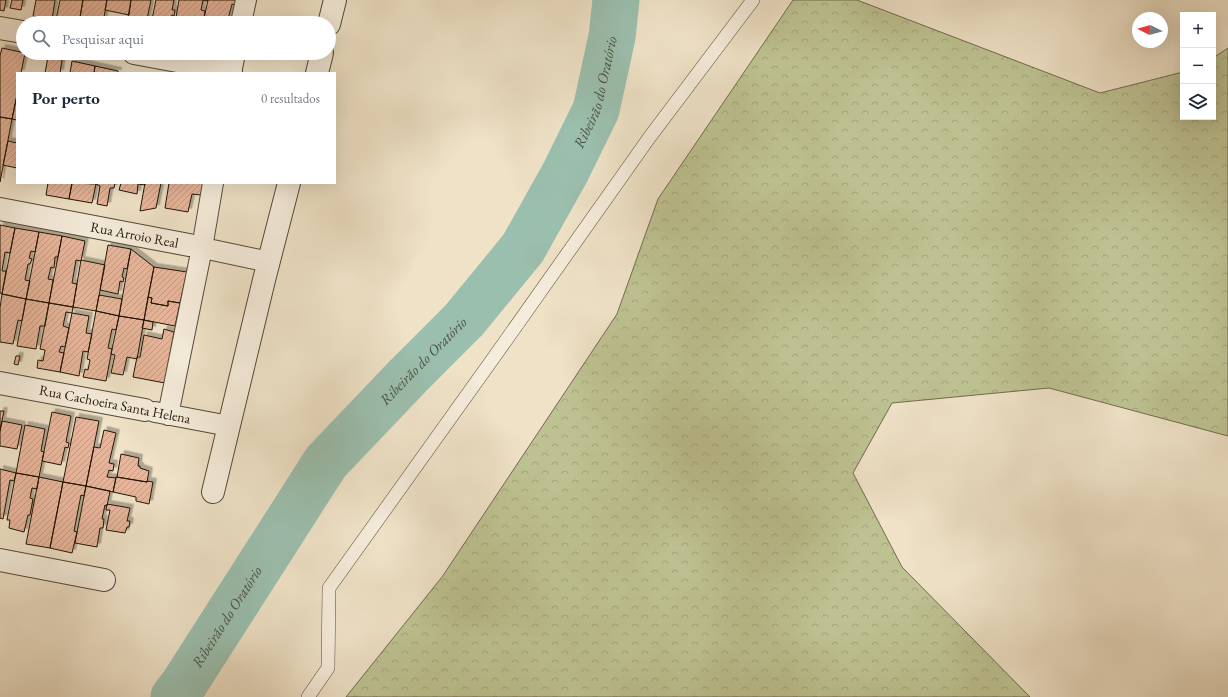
<!DOCTYPE html>
<html lang="pt">
<head>
<meta charset="utf-8">
<style>
  :root { --surface:#fff; --page:#f2f2f3; --text:#1f2937; --muted:#747a83; --line:#e0e1e3 }
  body { margin:0; font-family:"EB Garamond",serif; background:var(--page); color:var(--text) }
  .controls { position:absolute; right:12px; top:12px; display:grid; overflow:hidden; border-radius:0px; box-shadow:0 4px 16px #0002 }
  .controls button { width:36px; height:36px; display:grid; place-items:center; padding:0; border:0; border-bottom:1px solid var(--line); background:var(--surface); color:var(--text); font:20px sans-serif }
  .compass { position:absolute; left:1132px; top:12px; width:36px; height:36px; border-radius:50%; background:var(--surface); box-shadow:0 4px 16px #0002; rotate:275deg }
  .list { margin:0; padding:0; list-style:none }
  h2 { display:flex; justify-content:space-between; align-items:center; height:52px; margin:0; padding:0 16px; font-size:17px }
  h2 small { font-size:13px; font-weight:400; color:var(--muted) }
  .icon { flex:none; width:22px; height:22px; fill:none; stroke:currentColor; stroke-width:2; stroke-linecap:round; stroke-linejoin:round }
  .map { position:relative; flex:none; width:1228px; height:697px; overflow:hidden }
  .search { position:absolute; background:var(--surface); box-shadow:0 4px 16px #0002; left:16px; top:16px; width:320px; height:44px; display:flex; align-items:center; gap:10px; box-sizing:border-box; padding:0 14px; border-radius:22px; color:var(--muted); font-size:15px }
  .panel { position:absolute; background:var(--surface); box-shadow:0 4px 16px #0002; left:16px; top:72px; width:320px; height:112px; border-radius:0px }
  .map>svg:first-child { display:block }
  .forest { fill:url(#forest-crowns); stroke:#706c4c }
  .lines { fill:none; stroke-linecap:round; stroke-linejoin:round }
  .river { stroke:#9bbfae; stroke-width:47 }
  .building { fill:url(#building-hatch); stroke:#221605; filter:url(#shadow) }
  .service-casing { stroke:#554936; stroke-width:14 }
  .pedestrian-casing { stroke:#554936; stroke-width:22 }
  .minor-casing { stroke:#554936; stroke-width:24 }
  .service { stroke:#f5ecdb; stroke-width:13 }
  .pedestrian { stroke:#f5ecdb; stroke-width:20 }
  .minor { stroke:#f5ecdb; stroke-width:22 }
  .labels { text-anchor:middle; stroke-width:3.5; stroke-linejoin:round; paint-order:stroke }
  .street-label { font-size:14px; fill:#221605; stroke:#f5ecdb }
  .water-label { font-size:15px; font-style:italic; fill:#4c5140; stroke:#f5ecdb }
</style>
</head>
<body>
<div class="map">
<svg width="1228" height="697" viewBox="0 0 1228 697">
  <defs>
    <pattern id="forest-crowns" width="20" height="18" patternUnits="userSpaceOnUse"><rect width="20" height="18" fill="#bec292"/><path d="M2 6a3 3 0 1 1 6 0M12 15a3 3 0 1 1 6 0" fill="none" stroke="#a3a67c"/></pattern>
    <pattern id="building-hatch" width="6" height="6" patternUnits="userSpaceOnUse"><rect width="6" height="6" fill="#e7b69c"/><path d="M-1 1l2-2M0 6l6-6M5 7l2-2" fill="none" stroke="#c69c85"/></pattern>
    <filter id="shadow"><feDropShadow dx="3.5" dy="-3.5" stdDeviation="0" flood-color="#0004"/></filter>
  </defs>
  <rect width="100%" height="100%" fill="#efe2c7"/>
  <filter id="stains"><feTurbulence type="fractalNoise" baseFrequency=".005" numOctaves="4"/><feColorMatrix values="0 0 0 0 .2 0 0 0 0 .09 0 0 0 0 .02 0 0 0 .5 -.17"/></filter>
  <radialGradient id="worn" r=".72"><stop offset=".6" stop-color="#630" stop-opacity="0"/><stop offset="1" stop-color="#630" stop-opacity=".3"/></radialGradient>
  <!-- forest -->
  <path class="forest" d="M 793,0 L 857,0 L 1100,93 L 1183,72 L 1183,117 L 1213,117 L 1213,58 L 1228,48 L 1228,436 L 1049,388 L 892,403 L 853,473 L 902,567 L 1030,697 L 346,697 L 442,577 L 617,314 L 658,199 Z"/>
  <g class="lines">
    <!-- river -->
    <path class="river" id="s1" d="M 174,697 L 184,684 L 326,462 L 408,376 L 464,320 L 523,248 L 565,173 L 596,110 L 612,37 L 616,0"/>
  </g>
  <!-- building -->
  <path class="building" d="M 0,0 L 6,0 L 4,11 L 0,10 Z
    M 12,0 L 23,0 L 21,10 L 10,8 Z
    M 36,0 L 55,0 L 52,20 L 33,16 Z
    M 60,0 L 83,0 L 79,23 L 70,23 L 56,20 Z
    M 83,0 L 107,0 L 103,23 L 79,23 Z
    M 107,0 L 131,0 L 129,15 L 105,10 Z
    M 131,0 L 151,0 L 147,19 L 152,20 L 152,23 L 127,23 Z
    M 156,0 L 174,0 L 172,10 L 175,10 L 174,16 L 172,15 L 170,22 L 152,19 Z
    M 179,0 L 208,0 L 207,1 L 203,0 L 201,10 L 205,11 L 203,23 L 175,23 Z
    M 208,0 L 241,0 L 239,6 L 232,4 L 227,23 L 203,23 Z
    M 2,48 L 25,53 L 21,73 L 17,73 L 17,95 L 12,119 L 0,117 L 0,56 Z
    M 48,57 L 62,60 L 60,73 L 45,73 Z
    M 72,61 L 95,66 L 94,73 L 70,73 Z
    M 95,66 L 118,71 L 118,73 L 94,73 Z
    M 17,95 L 17,120 L 12,119 Z
    M 0,117 L 12,119 L 0,182 Z
    M 8,141 L 17,143 L 17,168 L 3,165 Z
    M 48,183 L 72,183 L 69,199 L 46,195 Z
    M 72,183 L 96,184 L 92,203 L 69,199 Z
    M 96,183 L 115,183 L 114,188 L 110,188 L 107,206 L 97,204 L 100,186 L 96,184 Z
    M 121,183 L 145,183 L 145,185 L 138,184 L 137,194 L 119,190 Z
    M 145,183 L 161,183 L 156,208 L 140,211 Z
    M 169,183 L 203,183 L 201,195 L 192,194 L 188,212 L 165,208 Z
    M 0,225 L 15,228 L 10,253 L 5,252 L 2,271 L 6,271 L 2,294 L 0,293 Z
    M 15,228 L 39,232 L 35,252 L 31,251 L 29,258 L 32,259 L 30,264 L 28,264 L 25,280 L 30,281 L 26,299 L 2,294 Z
    M 39,232 L 62,236 L 58,257 L 55,257 L 54,268 L 51,267 L 48,279 L 53,280 L 49,303 L 26,299 Z
    M 62,236 L 85,241 L 81,261 L 76,260 L 72,283 L 77,284 L 73,307 L 49,303 Z
    M 108,245 L 131,249 L 127,269 L 124,268 L 122,277 L 124,278 L 123,282 L 120,281 L 118,294 L 100,290 Z
    M 131,249 L 154,267 L 144,320 L 119,316 Z
    M 81,260 L 105,265 L 96,311 L 73,307 Z
    M 154,267 L 187,272 L 180,303 L 168,301 L 168,306 L 151,303 L 152,298 L 148,297 Z
    M 2,294 L 26,299 L 22,321 L 18,320 L 13,344 L 0,342 L 0,308 Z
    M 99,295 L 122,299 L 119,316 L 96,311 Z
    M 148,297 L 152,298 L 151,303 L 168,306 L 168,301 L 180,303 L 175,326 L 144,320 Z
    M 26,299 L 49,303 L 45,326 L 40,326 L 36,349 L 17,346 Z
    M 49,303 L 73,307 L 72,313 L 66,312 L 63,326 L 69,328 L 65,347 L 61,346 L 59,352 L 64,353 L 60,372 L 37,368 L 38,360 L 43,361 L 45,350 L 40,349 Z
    M 96,311 L 119,316 L 116,330 L 112,329 L 108,348 L 112,349 L 106,381 L 83,377 L 85,369 L 88,370 L 90,360 L 87,359 Z
    M 72,313 L 89,316 L 86,333 L 92,334 L 88,352 L 83,351 L 79,376 L 60,372 Z
    M 119,316 L 144,320 L 137,359 L 127,357 L 123,375 L 111,373 L 115,355 L 111,354 Z
    M 144,320 L 153,322 L 152,330 L 142,328 Z
    M 164,329 L 174,332 L 165,383 L 133,377 L 137,357 L 140,357 L 144,335 L 162,339 Z
    M 16,356 L 20,356 L 18,365 L 14,364 Z
    M 0,411 L 4,411 L 0,431 Z
    M 52,412 L 71,416 L 66,442 L 69,443 L 68,448 L 65,447 L 61,465 L 42,461 Z
    M 76,417 L 99,421 L 86,486 L 63,482 Z
    M 2,421 L 22,425 L 17,449 L 0,446 L 0,431 Z
    M 25,425 L 45,429 L 41,451 L 44,452 L 39,477 L 16,473 Z
    M 104,430 L 116,433 L 109,463 L 114,464 L 113,471 L 109,470 L 107,477 L 116,478 L 113,492 L 86,486 L 94,447 L 100,448 Z
    M 121,454 L 139,458 L 138,466 L 140,466 L 140,468 L 149,471 L 147,482 L 117,477 Z
    M 0,469 L 16,473 L 14,481 L 10,480 L 3,519 L 0,518 Z
    M 16,473 L 39,477 L 37,489 L 32,488 L 30,498 L 33,499 L 30,515 L 28,515 L 24,532 L 9,528 L 10,520 L 7,520 Z
    M 39,477 L 63,482 L 50,548 L 26,544 Z
    M 116,477 L 147,482 L 147,481 L 153,482 L 149,504 L 136,501 L 136,497 L 113,492 Z
    M 63,482 L 86,486 L 84,496 L 81,495 L 74,531 L 77,532 L 72,553 L 50,548 Z
    M 86,486 L 110,491 L 107,506 L 105,505 L 102,519 L 104,519 L 103,528 L 100,528 L 97,547 L 75,543 Z
    M 107,504 L 130,508 L 127,521 L 130,521 L 129,527 L 127,527 L 125,533 L 106,530 L 110,510 L 106,510 Z"/>
  <g class="lines">
    <defs>
      <path id="service" d="M 308,697 L 328,668 L 329,588 L 497,353 L 649,138 L 753,0"/>
      <path id="pedestrian" d="M 241,23 L 246,0
        M 231,73 L 235,53
        M 189,245 L 269,262
        M 155,412 L 229,426
        M 168,415 L 202,248 L 213,183"/>
      <g id="minor">
        <path d="M 329,24 L 335,0"/>
        <path d="M 0,28 L 23,32"/>
        <path d="M 134,53 L 231,71"/>
        <path d="M 317,73 L 322,53"/>
        <path id="s2" d="M 0,209 L 189,245"/>
        <path d="M 0,383 L 145,410"/>
        <path d="M 213,492 L 264,280 L 289,183"/>
        <path d="M 0,560 L 104,580"/>
      </g>
    </defs>
    <!-- service casing -->
    <use href="#service" class="service-casing"/>
    <!-- pedestrian casing -->
    <use href="#pedestrian" class="pedestrian-casing"/>
    <!-- minor casing -->
    <use href="#minor" class="minor-casing"/>
    <!-- service -->
    <use href="#service" class="service"/>
    <!-- pedestrian -->
    <use href="#pedestrian" class="pedestrian"/>
    <!-- minor -->
    <use href="#minor" class="minor"/>
  </g>
  <g class="labels">
    <!-- street labels -->
    <g class="street-label">
      <text dy="5" stroke="none"><textPath href="#s2" startOffset="137">Rua Arroio Real</textPath></text>
      <text transform="translate(115 404) rotate(11)" y="5">Rua Cachoeira Santa Helena</text>
    </g>
    <!-- water labels -->
    <g class="water-label">
      <text dy="5" stroke="none"><textPath href="#s1" startOffset="744">Ribeirão do Oratório</textPath></text>
      <text dy="5" stroke="none"><textPath href="#s1" startOffset="420">Ribeirão do Oratório</textPath></text>
      <text dy="5" stroke="none"><textPath href="#s1" startOffset="96">Ribeirão do Oratório</textPath></text>
    </g>
  </g>
  <rect width="100%" height="100%" filter="url(#stains)"/>
  <rect width="100%" height="100%" fill="url(#worn)"/>
</svg>
<div class="controls">
<button>+</button>
<button>−</button>
<button><svg class="icon" aria-label="layers" viewBox="0 0 24 24"><path d="M12 4l9 5-9 5-9-5zM3 14l9 5 9-5"/></svg></button>
</div>
<svg class="compass" viewBox="-18 -18 36 36"><path d="M0-13l5 13h-10z" fill="#e53935"/><path d="M0 13l5-13h-10z" fill="#747a83"/></svg>
<div class="search"><svg class="icon" aria-label="search" viewBox="0 0 24 24"><circle cx="10" cy="10" r="6"/><path d="M15 15l6 6"/></svg>Pesquisar aqui</div>
<section class="panel">
<h2>Por perto<small>0 resultados</small></h2>
<ul class="list">
</ul>
</section>
</div>
</body>
</html>
